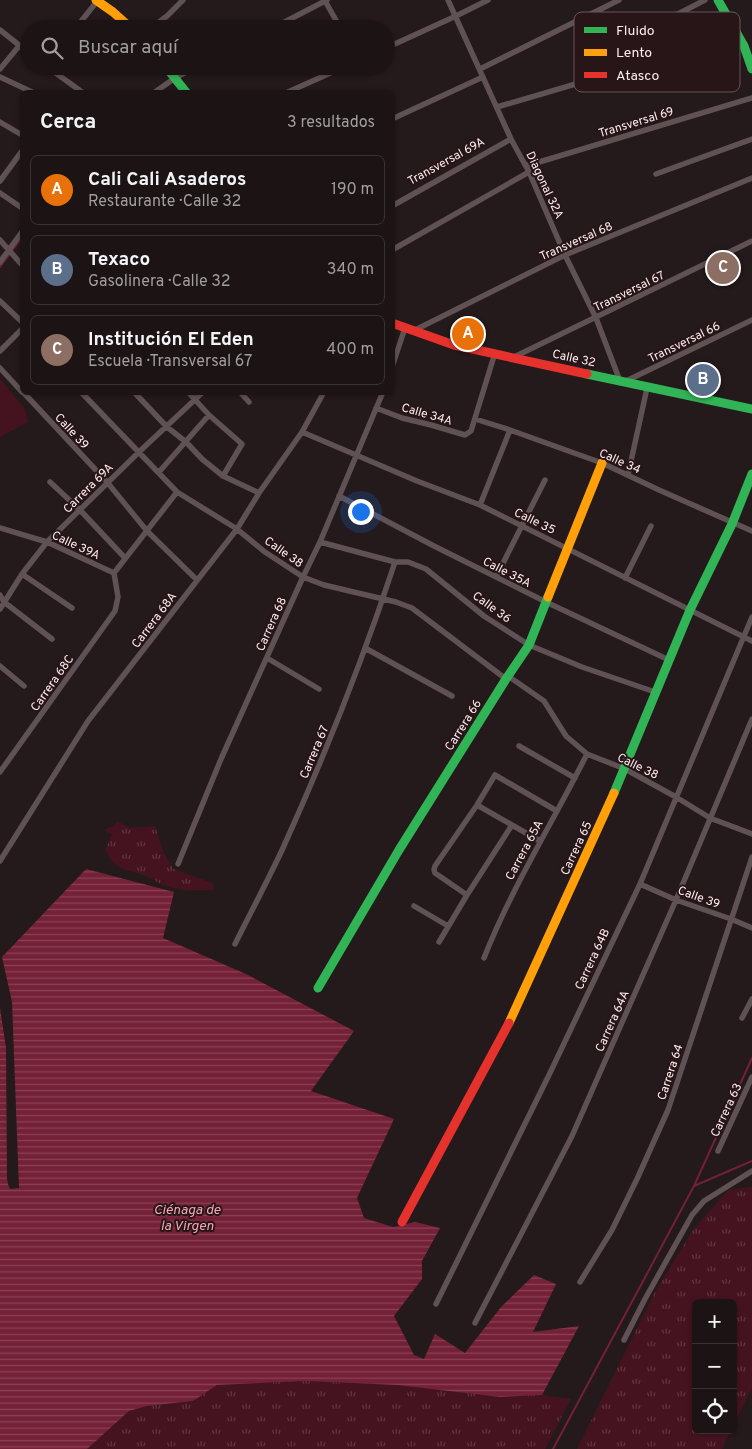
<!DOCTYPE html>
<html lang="es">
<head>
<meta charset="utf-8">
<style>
  :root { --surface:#1b1314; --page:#241c1d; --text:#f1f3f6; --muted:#a09ea0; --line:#393234; --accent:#b0a3a5 }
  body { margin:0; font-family:Overpass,sans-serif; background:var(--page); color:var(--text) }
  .controls { position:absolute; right:15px; bottom:15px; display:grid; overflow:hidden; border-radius:8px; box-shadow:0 1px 4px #0004 }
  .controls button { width:45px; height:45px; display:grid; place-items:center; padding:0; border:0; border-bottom:1px solid var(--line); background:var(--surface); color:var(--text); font:25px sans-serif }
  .you { position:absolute; left:360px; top:511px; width:18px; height:18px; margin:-12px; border:4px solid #fff; border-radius:50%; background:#1a73e8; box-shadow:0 0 0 8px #1a73e833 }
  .badge { display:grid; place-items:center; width:32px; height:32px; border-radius:50%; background:var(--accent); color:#fff; font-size:16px; font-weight:700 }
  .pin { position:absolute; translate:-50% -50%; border:2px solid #fff; box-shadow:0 1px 5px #0006 }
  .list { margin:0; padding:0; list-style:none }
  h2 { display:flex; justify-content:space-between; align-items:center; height:65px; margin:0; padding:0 20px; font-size:21px }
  h2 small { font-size:16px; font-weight:400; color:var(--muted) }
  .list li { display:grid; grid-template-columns:32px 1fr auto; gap:15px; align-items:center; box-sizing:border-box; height:70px; margin:0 10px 10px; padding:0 10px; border:1px solid var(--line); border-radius:8px }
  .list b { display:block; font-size:19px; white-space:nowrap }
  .list p { margin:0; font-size:16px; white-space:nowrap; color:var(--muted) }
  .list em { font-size:16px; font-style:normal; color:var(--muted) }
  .icon { flex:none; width:28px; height:28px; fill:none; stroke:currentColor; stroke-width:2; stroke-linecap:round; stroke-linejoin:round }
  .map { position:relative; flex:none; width:752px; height:1449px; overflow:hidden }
  .search { position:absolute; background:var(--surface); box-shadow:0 1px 4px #0004; left:20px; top:20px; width:375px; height:55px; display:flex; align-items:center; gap:12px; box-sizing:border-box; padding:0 18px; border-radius:28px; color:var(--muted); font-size:19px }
  .panel { position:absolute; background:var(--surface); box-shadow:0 1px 4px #0004; left:20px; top:90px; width:375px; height:305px; border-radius:8px }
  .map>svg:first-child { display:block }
  .grass { fill:url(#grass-tufts) }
  .pitch { fill:#451320 }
  .water { fill:url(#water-rules) }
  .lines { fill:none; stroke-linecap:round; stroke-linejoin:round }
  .stream { stroke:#742138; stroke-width:2 }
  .street { stroke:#605154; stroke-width:5.5 }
  .fast { stroke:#30b455; stroke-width:9 }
  .slow { stroke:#ff9f0a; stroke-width:9 }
  .jam { stroke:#e5322d; stroke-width:9 }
  .labels { text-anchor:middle; stroke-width:4; stroke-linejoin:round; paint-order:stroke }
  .street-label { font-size:12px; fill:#fbedef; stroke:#281518 }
  .water-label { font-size:14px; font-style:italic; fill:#f4a7b4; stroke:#281518 }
  .key { fill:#281518; stroke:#675658; stroke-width:1 }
  .key-label { font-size:14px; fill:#fbedef }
</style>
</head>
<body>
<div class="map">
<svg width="752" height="1449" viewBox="0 0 752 1449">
  <defs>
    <pattern id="grass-tufts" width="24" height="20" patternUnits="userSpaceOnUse" patternTransform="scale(1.25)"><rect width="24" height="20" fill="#451320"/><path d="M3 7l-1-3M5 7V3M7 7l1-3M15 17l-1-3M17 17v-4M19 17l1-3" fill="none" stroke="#613641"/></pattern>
    <pattern id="water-rules" width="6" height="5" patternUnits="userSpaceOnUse" patternTransform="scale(1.25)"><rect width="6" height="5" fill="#742138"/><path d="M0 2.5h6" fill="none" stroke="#894255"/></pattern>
  </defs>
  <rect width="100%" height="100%" fill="#24191b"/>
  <!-- grass -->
  <path class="grass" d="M 117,821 L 130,828 L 155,826 L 164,854 L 174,869 L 212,883 L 214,887 L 213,890 C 197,890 178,891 163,885 C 157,883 152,878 146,876 C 125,868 117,873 105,850 L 112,834 L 104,830 L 114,826 Z
    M 752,1187 L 752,1388 L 733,1426 L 733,1303 L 696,1303 L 696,1430 L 731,1430 L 722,1449 L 577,1449 L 655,1292 L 693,1230 L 728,1190 Z
    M 306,1381 L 397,1385 L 500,1397 L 542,1395 L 571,1399 L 545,1449 L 87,1449 L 129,1411 L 147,1406 L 193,1401 L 217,1385 Z"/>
  <!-- pitch -->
  <path class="pitch" d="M 0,379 L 25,409 L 28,422 L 0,437 Z"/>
  <!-- water -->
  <path class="water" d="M 86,869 L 174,892 L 163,938 L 246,974 L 354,1031 L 311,1091 L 394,1119 L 357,1198 L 364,1218 L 393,1227 L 415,1222 L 440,1228 L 422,1261 L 422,1279 L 394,1316 L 414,1355 L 424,1359 L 435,1334 L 465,1353 L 501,1307 L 534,1275 L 556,1284 L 533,1332 L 579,1326 L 542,1395 L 500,1397 L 397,1385 L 306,1381 L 217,1385 L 193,1401 L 147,1406 L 129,1411 L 87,1449 L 0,1449 L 0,1008 L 6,1048 L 7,1178 L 8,1184 L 10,1189 L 19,1188 L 12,1002 L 2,957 Z"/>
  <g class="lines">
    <!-- stream -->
    <path class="stream" d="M 0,267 L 22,237
      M 694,1186 L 752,1161
      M 553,1449 L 694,1186 L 752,1058"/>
    <!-- street -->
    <path class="street" d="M 448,0 L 511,139 L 529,172 L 565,255 L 596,318 L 620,381
      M 325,1 L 337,22
      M 598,11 L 628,69
      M 75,29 L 98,0
      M 150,29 L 167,16 L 183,0
      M 271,29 L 327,0
      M 0,30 L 29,53
      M 616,46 L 705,0
      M 386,48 L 456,16 L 488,0
      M 46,66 L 82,92
      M 0,69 L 19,46
      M 480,69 L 619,0
      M 0,77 L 32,92
      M 155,92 L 175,78 L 198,66
      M 288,92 L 346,66
      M 497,107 L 739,36
      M 392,119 L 483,77
      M 0,122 L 22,135
      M 526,166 L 752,98
      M 656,174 L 752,139
      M 0,181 L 22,151
      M 0,193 L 22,208
      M 392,206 L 511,139
      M 0,240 L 22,265
      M 392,250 L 529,172
      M 0,262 L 22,232
      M 0,301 L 22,322
      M 413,331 L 565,255 L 752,178
      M 0,351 L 22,329
      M 514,357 L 752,241
      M 392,367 L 405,328
      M 0,368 L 22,392
      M 626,381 L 752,320
      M 23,392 L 107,482 L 147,531 L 197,580
      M 81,392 L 177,492 L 237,529 L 265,552 L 303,577 L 324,585 L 396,602 L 412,608 L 506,679
      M 134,392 L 167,427 L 186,442 L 202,459 L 223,476 L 259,493
      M 188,392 L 209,415 L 242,444 L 223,476
      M 240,392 L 249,402
      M 376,408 L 402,418 L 431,425 L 465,435 L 471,431 L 495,353
      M 475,419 L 510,430 L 602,463 L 659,490 L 752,531
      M 302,432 L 417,481 L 480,505 L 752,641
      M 159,472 L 209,415
      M 628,475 L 647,388
      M 50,482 L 80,510 L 125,558
      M 339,496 L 434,546 L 546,602 L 669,660
      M 480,505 L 510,430
      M 0,528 L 47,542 L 114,573 L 118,597 L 115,611 L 0,772
      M 320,542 L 395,562 L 408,562 L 426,569 L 484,616 L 529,645 L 582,667 L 655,692
      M 114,573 L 177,492
      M 22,574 L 72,608
      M 496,577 L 545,480
      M 625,578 L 651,526
      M 0,595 L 4,602 L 52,639
      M 0,609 L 22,574 L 47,542 L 139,452 L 203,392
      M 365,648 L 452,696
      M 267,658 L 319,689
      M 0,666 L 24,686
      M 508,676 L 544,701 L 566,736 L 587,754 L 625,769 L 676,797 L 710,818 L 752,834
      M 519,746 L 575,778
      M 477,805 L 540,841
      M 0,861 L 88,721 L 237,529 L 259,493 L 302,432 L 324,392
      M 178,864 L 221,759 L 303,577 L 320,542 L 383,392
      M 640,884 L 676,900 L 731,919 L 752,928
      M 467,895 L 435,873 L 434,870 L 435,866 L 477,805 L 495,775 L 557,811
      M 414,906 L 448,926
      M 439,942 L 467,895 L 512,825
      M 235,944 C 251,912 268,880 283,848 C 325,755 363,660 395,562
      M 484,958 C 512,887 553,822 587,754
      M 742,1018 L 752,999
      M 718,1151 L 752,1077
      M 580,1282 L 612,1230 L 637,1179 L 668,1110 L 752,857
      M 436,1304 L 549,1075 L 640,884 L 752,617
      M 475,1323 L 572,1136 L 676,900 L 752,719
      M 624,1340 L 645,1299 L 692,1215 L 704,1201 L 752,1171"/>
    <!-- fast -->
    <path class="fast" d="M 718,0 L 744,46 L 752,69
      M 165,66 L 186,92
      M 587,374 L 752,409
      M 614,793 L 690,610 L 732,524 L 752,474
      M 318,988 L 399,850 L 506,679 L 529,645 L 548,597"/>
    <!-- slow -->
    <path class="slow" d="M 96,0 L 113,12 L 132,29
      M 548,597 L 602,463
      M 509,1023 L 614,793"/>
    <!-- jam -->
    <path class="jam" d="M 392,323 L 454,345 L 587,374
      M 402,1222 L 509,1023"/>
  </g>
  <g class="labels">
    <!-- street labels -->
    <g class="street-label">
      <text transform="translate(636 122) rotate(-17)" y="4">Transversal 69</text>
      <text transform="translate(446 161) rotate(-29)" y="4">Transversal 69A</text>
      <text transform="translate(545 185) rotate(65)" y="4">Diagonal 32A</text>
      <text transform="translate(576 241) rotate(-24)" y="4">Transversal 68</text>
      <text transform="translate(629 291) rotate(-26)" y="4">Transversal 67</text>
      <text transform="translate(684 342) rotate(-26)" y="4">Transversal 66</text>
      <text transform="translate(574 358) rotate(12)" y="4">Calle 32</text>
      <text transform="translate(427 414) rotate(16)" y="4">Calle 34A</text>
      <text transform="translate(72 431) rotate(47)" y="4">Calle 39</text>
      <text transform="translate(620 461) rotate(24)" y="4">Calle 34</text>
      <text transform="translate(88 488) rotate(-45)" y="4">Carrera 69A</text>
      <text transform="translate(535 521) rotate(26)" y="4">Calle 35</text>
      <text transform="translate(76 545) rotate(25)" y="4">Calle 39A</text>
      <text transform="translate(284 552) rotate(35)" y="4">Calle 38</text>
      <text transform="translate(507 572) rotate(27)" y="4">Calle 35A</text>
      <text transform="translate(492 607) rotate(36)" y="4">Calle 36</text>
      <text transform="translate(154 620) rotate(-53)" y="4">Carrera 68A</text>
      <text transform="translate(271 624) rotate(-66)" y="4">Carrera 68</text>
      <text transform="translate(52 683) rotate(-55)" y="4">Carrera 68C</text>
      <text transform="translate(463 725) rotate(-58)" y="4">Carrera 66</text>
      <text transform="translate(314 752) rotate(-67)" y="4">Carrera 67</text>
      <text transform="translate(638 766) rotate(26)" y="4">Calle 38</text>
      <text transform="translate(576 848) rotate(-65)" y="4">Carrera 65</text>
      <text transform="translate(524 850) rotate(-62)" y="4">Carrera 65A</text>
      <text transform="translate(699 897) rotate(20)" y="4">Calle 39</text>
      <text transform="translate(592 959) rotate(-65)" y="4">Carrera 64B</text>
      <text transform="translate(612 1021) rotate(-66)" y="4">Carrera 64A</text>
      <text transform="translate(670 1072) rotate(-72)" y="4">Carrera 64</text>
      <text transform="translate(726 1110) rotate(-65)" y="4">Carrera 63</text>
    </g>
    <!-- water labels -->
    <g class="water-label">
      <text x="187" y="1214">Ciénaga de<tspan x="187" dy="16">la Virgen</tspan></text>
    </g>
  </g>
  <!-- legend -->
  <rect x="574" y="12" width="166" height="80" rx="8" class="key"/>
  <rect x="584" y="27" width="23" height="6" fill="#30b455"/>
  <rect x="584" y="49" width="23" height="7" fill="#ff9f0a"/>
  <rect x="584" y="72" width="23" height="6" fill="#e5322d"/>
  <g class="key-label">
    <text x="616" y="35">Fluido</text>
    <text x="616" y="57">Lento</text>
    <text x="616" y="80">Atasco</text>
  </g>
</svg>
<div class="controls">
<button>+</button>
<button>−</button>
<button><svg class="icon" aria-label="locate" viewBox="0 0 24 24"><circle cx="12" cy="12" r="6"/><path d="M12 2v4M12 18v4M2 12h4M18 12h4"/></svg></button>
</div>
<div class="you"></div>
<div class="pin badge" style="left:468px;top:334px;background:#e8710a">A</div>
<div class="pin badge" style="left:703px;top:380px;background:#5c6f8a">B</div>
<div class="pin badge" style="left:723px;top:268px;background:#8d6e63">C</div>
<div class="search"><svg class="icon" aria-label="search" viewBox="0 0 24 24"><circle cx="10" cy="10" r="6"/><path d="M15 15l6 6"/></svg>Buscar aquí</div>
<section class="panel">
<h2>Cerca<small>3 resultados</small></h2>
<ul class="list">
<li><span class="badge" style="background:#e8710a">A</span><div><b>Cali Cali Asaderos</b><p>Restaurante · Calle 32</p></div><em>190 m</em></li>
<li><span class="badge" style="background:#5c6f8a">B</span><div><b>Texaco</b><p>Gasolinera · Calle 32</p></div><em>340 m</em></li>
<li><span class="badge" style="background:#8d6e63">C</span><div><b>Institución El Eden</b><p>Escuela · Transversal 67</p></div><em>400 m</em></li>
</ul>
</section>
</div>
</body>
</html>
